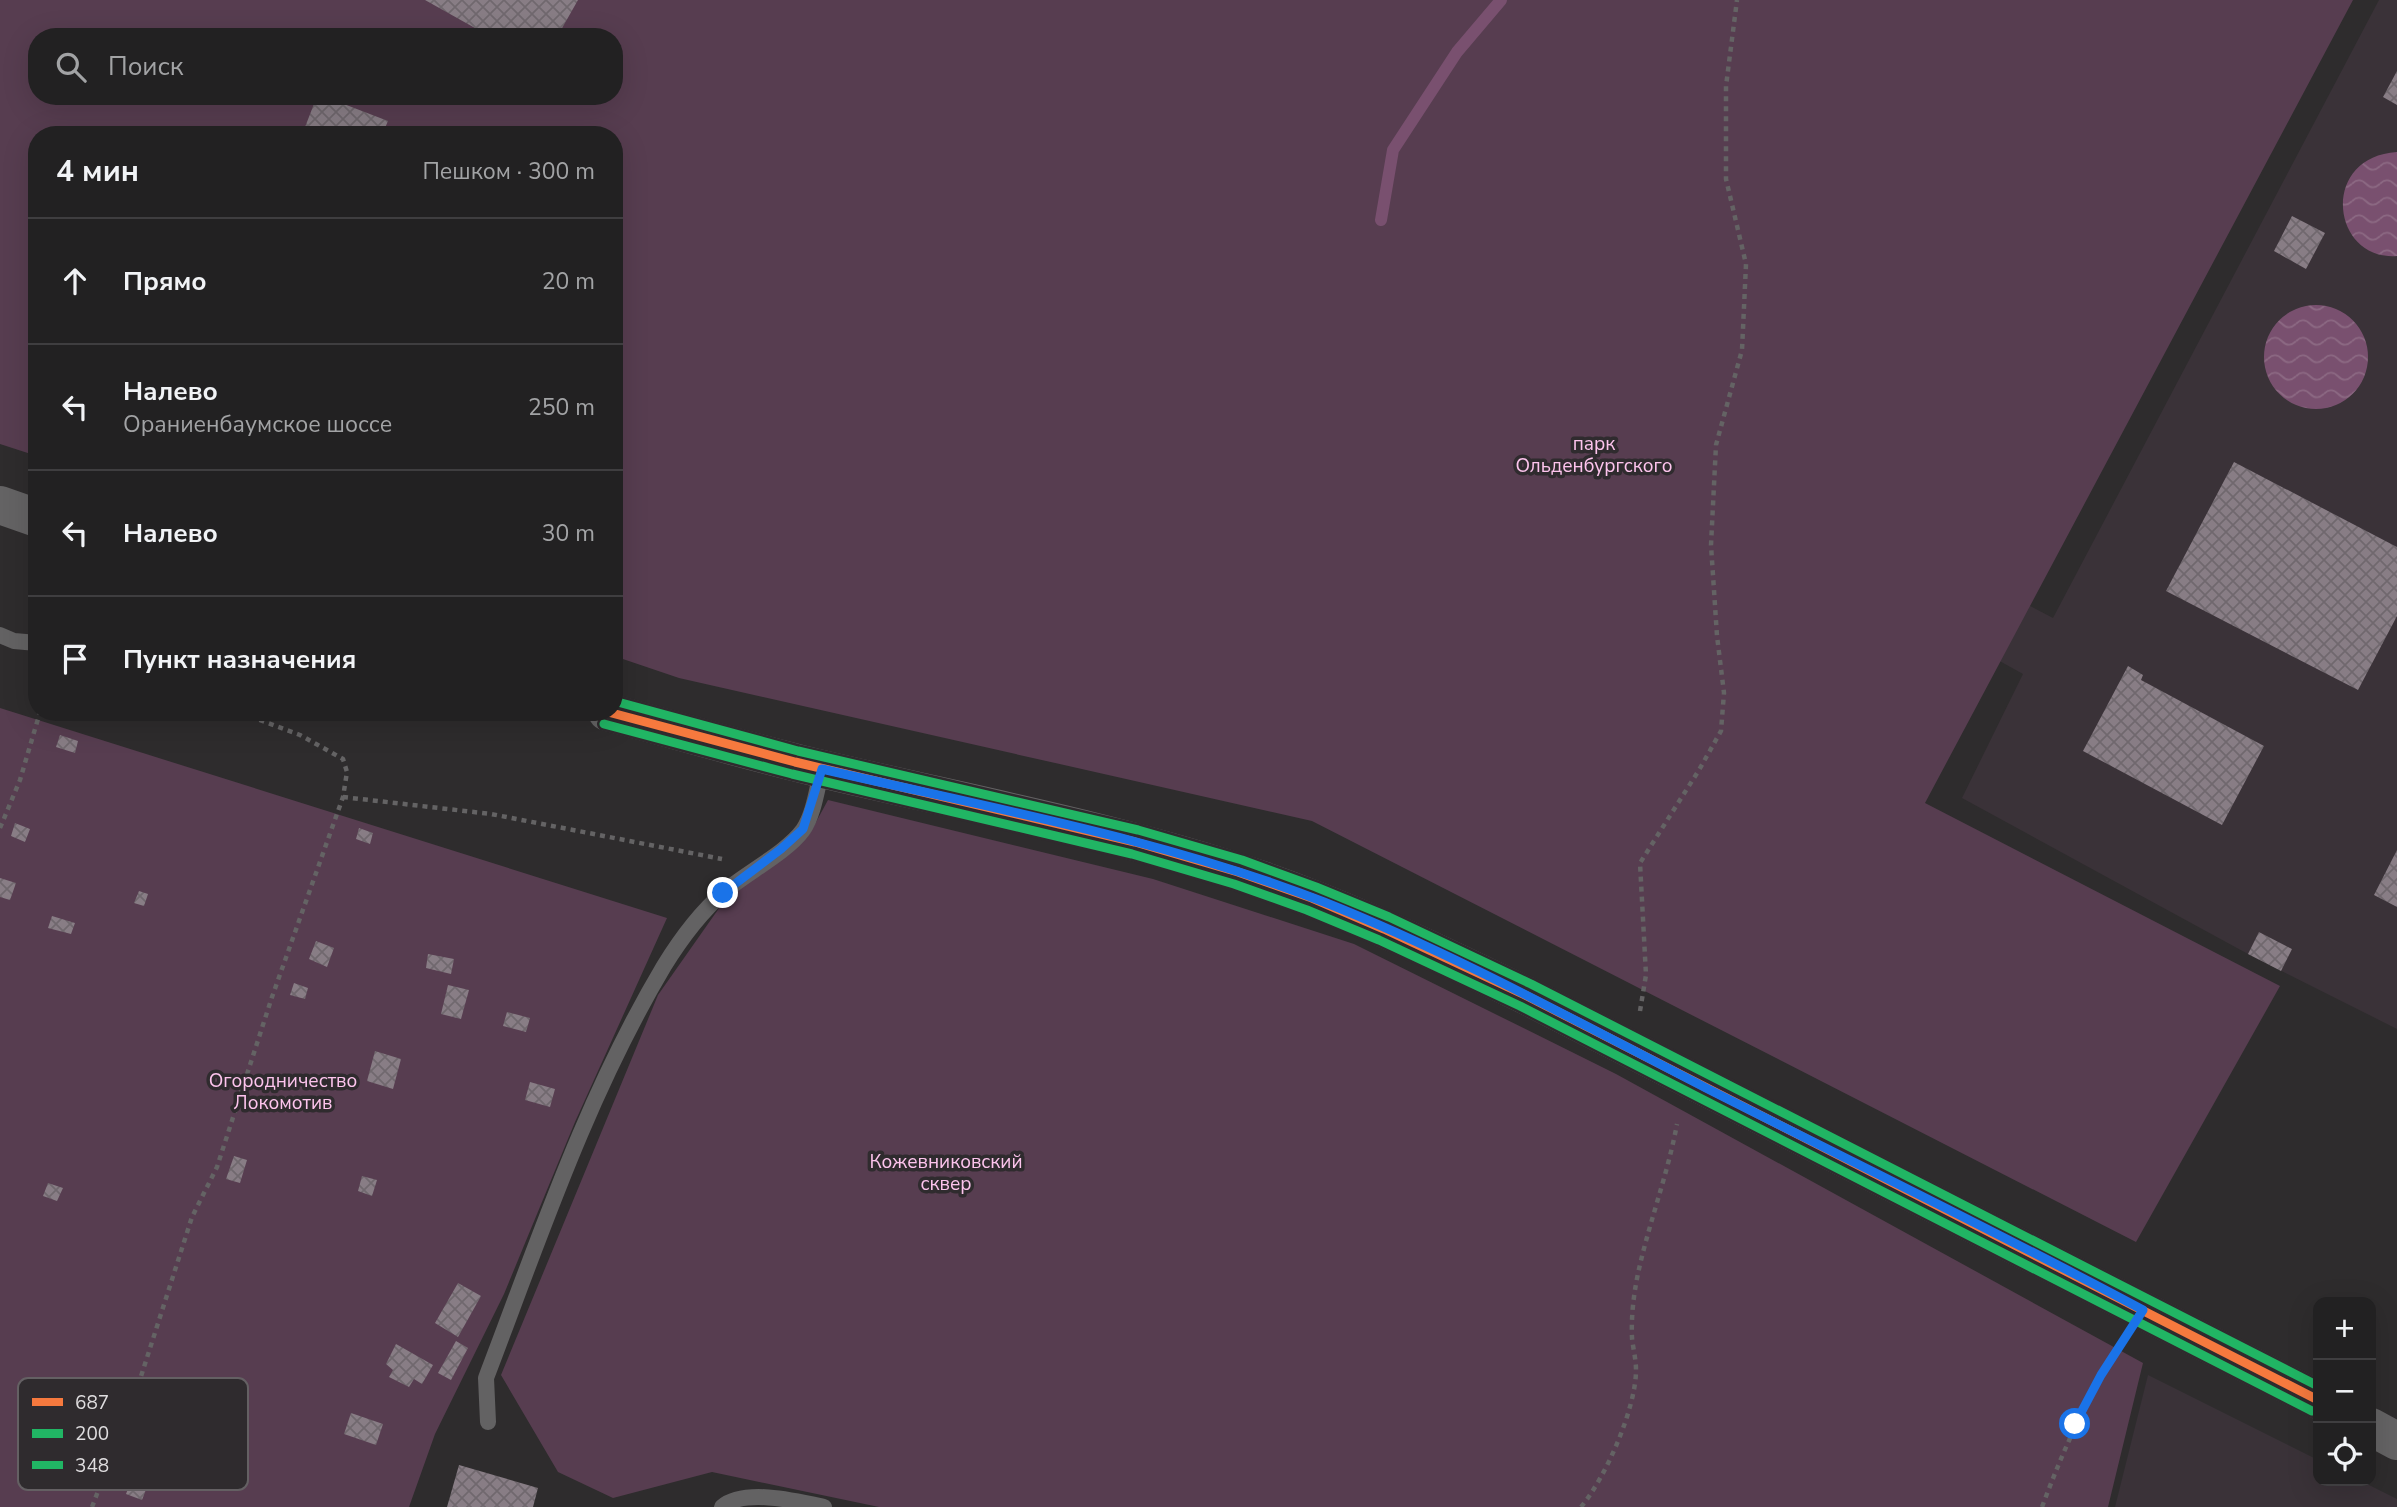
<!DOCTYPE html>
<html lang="ru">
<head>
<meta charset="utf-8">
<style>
  :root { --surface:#222122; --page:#2a292a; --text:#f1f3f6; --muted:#a2a3a5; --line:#3f3e40 }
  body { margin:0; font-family:"Nunito Sans",sans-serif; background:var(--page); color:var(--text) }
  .controls { position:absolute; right:21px; bottom:21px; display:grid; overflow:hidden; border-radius:14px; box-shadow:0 7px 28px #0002 }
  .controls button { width:63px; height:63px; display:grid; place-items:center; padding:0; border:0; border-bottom:2px solid var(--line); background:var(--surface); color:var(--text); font:35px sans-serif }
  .stop { position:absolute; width:21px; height:21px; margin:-16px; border:5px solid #1a73e8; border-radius:50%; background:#fff }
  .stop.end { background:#1a73e8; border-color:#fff; box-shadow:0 2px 7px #0008 }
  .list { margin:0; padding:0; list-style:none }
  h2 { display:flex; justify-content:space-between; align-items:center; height:91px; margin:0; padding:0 28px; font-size:30px }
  h2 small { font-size:23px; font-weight:400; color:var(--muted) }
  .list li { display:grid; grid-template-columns:46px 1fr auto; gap:21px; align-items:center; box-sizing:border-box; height:126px; padding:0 28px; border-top:2px solid var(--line) }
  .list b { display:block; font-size:26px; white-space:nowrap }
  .list p { margin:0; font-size:23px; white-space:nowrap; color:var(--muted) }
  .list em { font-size:23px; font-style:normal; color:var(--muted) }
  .icon { flex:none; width:38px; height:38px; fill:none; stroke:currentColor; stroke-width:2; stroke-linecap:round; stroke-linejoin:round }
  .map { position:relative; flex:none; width:2397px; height:1507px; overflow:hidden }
  .search { position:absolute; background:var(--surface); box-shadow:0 7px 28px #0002; left:28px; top:28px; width:595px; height:77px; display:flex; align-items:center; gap:18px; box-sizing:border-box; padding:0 24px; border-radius:28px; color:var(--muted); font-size:26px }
  .panel { position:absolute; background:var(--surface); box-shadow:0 7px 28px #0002; left:28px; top:126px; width:595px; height:595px; border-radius:28px }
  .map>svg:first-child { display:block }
  .built { fill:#3a3238 }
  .green { fill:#573d50; fill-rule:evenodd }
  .water { fill:url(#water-waves) }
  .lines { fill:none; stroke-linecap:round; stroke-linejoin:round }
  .stream { stroke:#79506f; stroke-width:12 }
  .building { fill:url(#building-cross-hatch) }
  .path { stroke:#646364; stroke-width:4.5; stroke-dasharray:5 5; stroke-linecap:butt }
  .lane { stroke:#636263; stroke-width:16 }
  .primary { stroke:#646364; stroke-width:38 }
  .bus-1-casing { stroke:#2f2b2e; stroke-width:14 }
  .bus-2-casing { stroke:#2f2b2e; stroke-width:14 }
  .bus-3-casing { stroke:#2f2b2e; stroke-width:14 }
  .bus-1 { stroke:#f6793e; stroke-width:9 }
  .bus-2 { stroke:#21b564; stroke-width:9 }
  .bus-3 { stroke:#21b564; stroke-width:9 }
  .route { stroke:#1a73e8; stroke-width:9 }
  .labels { text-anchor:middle; stroke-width:7; stroke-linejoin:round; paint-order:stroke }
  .park-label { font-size:19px; fill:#fdc4ed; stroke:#2f2b2e }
  .key { fill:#2f2b2e; stroke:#646063; stroke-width:2 }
  .key-label { font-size:19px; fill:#dfdddf }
</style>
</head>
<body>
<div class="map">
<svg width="2397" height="1507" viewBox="0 0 2397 1507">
  <defs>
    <pattern id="water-waves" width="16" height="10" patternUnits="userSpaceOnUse" patternTransform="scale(1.75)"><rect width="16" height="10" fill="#79506f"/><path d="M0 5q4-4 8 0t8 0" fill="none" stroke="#8c6983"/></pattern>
    <pattern id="building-cross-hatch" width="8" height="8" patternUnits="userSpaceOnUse" patternTransform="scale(1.75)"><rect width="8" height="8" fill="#887d85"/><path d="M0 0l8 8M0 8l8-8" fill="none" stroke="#70686e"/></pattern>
  </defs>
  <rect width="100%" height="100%" fill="#2e2c2d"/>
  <!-- built -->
  <path class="built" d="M 2379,0 L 2397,0 L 2397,1029 L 2248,954 L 1962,798 L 2023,674 L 1978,649 L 2007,594 L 2053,618 Z
    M 2148,1375 L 2318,1460 L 2318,1481 L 2361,1481 L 2397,1499 L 2397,1507 L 2115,1507 Z"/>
  <!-- green -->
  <path class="green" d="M 0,0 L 2353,0 L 1925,803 L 2280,986 L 2136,1242 L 1312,821 L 679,678 L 614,656 L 614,135 L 37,135 L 37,456 L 0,444 ZM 37,37 L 614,37 L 614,96 L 37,96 Z
    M 0,708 L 667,918 L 575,1122 L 504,1294 L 435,1434 L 409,1507 L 0,1507 Z
    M 828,800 L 1153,879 L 1354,944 L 1616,1074 L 2143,1363 L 2108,1507 L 879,1507 L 712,1472 L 613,1498 L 558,1472 L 501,1375 L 658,995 L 729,894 L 809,835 Z"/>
  <!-- water -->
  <path class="water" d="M 2397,152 L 2397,256 C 2331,261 2319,157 2397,152 Z
    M2264 357a52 52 0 1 1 104 0a52 52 0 1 1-104 0Z"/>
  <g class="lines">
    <!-- stream -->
    <path class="stream" d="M 1381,220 L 1393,150 L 1457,52 L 1501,0"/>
  </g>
  <!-- building -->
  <path class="building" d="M 425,0 L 578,0 L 557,37 L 491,37 Z
    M 2397,71 L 2397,105 L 2383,97 Z
    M 317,96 L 323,96 L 388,121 L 382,135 L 302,135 Z
    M 2292,216 L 2325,233 L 2306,269 L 2274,251 Z
    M 2234,462 L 2397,547 L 2397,616 L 2358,690 L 2166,591 Z
    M 2128,666 L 2143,675 L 2141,680 L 2264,746 L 2222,825 L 2083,751 Z
    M 60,735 L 78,741 L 75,753 L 56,747 Z
    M 15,823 L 30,829 L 25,842 L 11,836 Z
    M 359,828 L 373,833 L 370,844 L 356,839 Z
    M 2397,850 L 2397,907 L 2374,895 Z
    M 0,878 L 16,883 L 10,900 L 0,897 Z
    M 139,891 L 148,894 L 144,906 L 134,903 Z
    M 52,916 L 75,923 L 71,934 L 48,928 Z
    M 2259,932 L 2292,949 L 2281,971 L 2248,954 Z
    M 316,941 L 334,948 L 327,967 L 309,959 Z
    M 428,954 L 454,959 L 451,974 L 426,968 Z
    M 294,983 L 308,988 L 305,999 L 290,995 Z
    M 448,985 L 469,990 L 461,1019 L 441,1014 Z
    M 507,1012 L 530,1018 L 526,1032 L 503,1026 Z
    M 375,1051 L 401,1059 L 393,1089 L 367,1081 Z
    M 530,1082 L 555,1089 L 550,1107 L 525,1100 Z
    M 234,1156 L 247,1160 L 240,1183 L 226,1179 Z
    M 362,1176 L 377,1180 L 372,1196 L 358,1191 Z
    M 48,1183 L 63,1188 L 57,1201 L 43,1196 Z
    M 458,1283 L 481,1296 L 458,1337 L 435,1323 Z
    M 456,1341 L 468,1348 L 451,1380 L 438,1373 Z
    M 396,1344 L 433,1365 L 422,1384 L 414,1379 L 409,1387 L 389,1377 L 393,1370 L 386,1364 Z
    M 351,1413 L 383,1424 L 376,1445 L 344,1434 Z
    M 459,1465 L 538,1488 L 533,1507 L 447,1507 Z
    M 131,1481 L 147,1487 L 142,1500 L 126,1494 Z"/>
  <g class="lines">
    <!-- path -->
    <path class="path" d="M 343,797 L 491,814 L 722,859
      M 0,828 L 20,780 L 40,712
      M 1640,1011 L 1646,975 L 1640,863 L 1699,770 L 1721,731 L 1724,693 L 1717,636 L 1711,545 L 1716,445 L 1742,350 L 1746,264 L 1726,179 L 1726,86 L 1737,0
      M 92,1507 L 136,1392 L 192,1217 L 217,1167 L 272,997 L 343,797 L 347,772 L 343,759 L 300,735 L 238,712
      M 1581,1507 C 1606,1477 1636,1408 1636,1370 C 1636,1359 1633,1348 1632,1338 C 1631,1315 1634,1291 1639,1269 C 1650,1220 1668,1173 1677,1124
      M 2042,1507 C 2064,1448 2087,1396 2123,1344"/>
    <!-- lane -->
    <path class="lane" d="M 0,635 L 14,641 L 37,643
      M 488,1422 L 486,1378 C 539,1239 587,1095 664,966 C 680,940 701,912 724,892 C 746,873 786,853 803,830 C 814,814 817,788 822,769
      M 722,1507 C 744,1488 797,1501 824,1507"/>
    <!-- primary -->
    <path class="primary" d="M 0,505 L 37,518
      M 607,712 C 679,731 750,752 822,769 C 961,802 1102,828 1238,872 C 1338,904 1431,950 1525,995 L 2318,1400
      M 2371,1427 L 2397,1441"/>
    <defs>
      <path id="bus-1" d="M 608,712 L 795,762 L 1135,842 L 1238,872 L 1312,898 L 1384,929 L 1525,995 L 2318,1400"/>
      <path id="bus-2" d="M 604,724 L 792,774 L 1132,854 L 1234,884 L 1307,910 L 1379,940 L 1520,1006 L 2312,1411"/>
      <path id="bus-3" d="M 614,701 L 798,751 L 1138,830 L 1242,860 L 1316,887 L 1389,917 L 1531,984 L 2318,1386"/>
    </defs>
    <!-- bus-1 casing -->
    <use href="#bus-1" class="bus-1-casing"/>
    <!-- bus-2 casing -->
    <use href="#bus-2" class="bus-2-casing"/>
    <!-- bus-3 casing -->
    <use href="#bus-3" class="bus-3-casing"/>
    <!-- bus-1 -->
    <use href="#bus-1" class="bus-1"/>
    <!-- bus-2 -->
    <use href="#bus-2" class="bus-2"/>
    <!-- bus-3 -->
    <use href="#bus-3" class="bus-3"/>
  </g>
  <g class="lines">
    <!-- route -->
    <path class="route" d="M 723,893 L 781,849 L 803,829 L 822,769 C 990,808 1163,839 1324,902 C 1455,954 1581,1024 1706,1088 C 1852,1162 2000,1233 2143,1310 L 2101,1375 L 2075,1424"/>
  </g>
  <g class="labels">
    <!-- park labels -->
    <g class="park-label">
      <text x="1594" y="450">парк<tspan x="1594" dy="22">Ольденбургского</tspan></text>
      <text x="283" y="1087">Огородничество<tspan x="283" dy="22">Локомотив</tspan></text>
      <text x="946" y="1168">Кожевниковский<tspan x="946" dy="22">сквер</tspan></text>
    </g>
  </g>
  <!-- legend -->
  <rect x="18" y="1378" width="230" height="112" rx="10" class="key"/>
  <rect x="32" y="1398" width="31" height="8" fill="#f6793e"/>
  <rect x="32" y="1429" width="31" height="9" fill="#21b564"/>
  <rect x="32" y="1461" width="31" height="8" fill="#21b564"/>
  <g class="key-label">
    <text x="75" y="1409">687</text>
    <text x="75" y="1440">200</text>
    <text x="75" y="1472">348</text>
  </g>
</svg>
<div class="controls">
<button>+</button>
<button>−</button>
<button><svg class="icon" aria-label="locate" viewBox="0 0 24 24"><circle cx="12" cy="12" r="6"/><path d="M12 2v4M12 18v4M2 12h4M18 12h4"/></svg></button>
</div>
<div class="stop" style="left:2075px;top:1424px"></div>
<div class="stop end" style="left:723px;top:893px"></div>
<div class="search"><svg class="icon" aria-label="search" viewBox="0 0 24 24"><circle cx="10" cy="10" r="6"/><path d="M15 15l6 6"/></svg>Поиск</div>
<section class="panel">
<h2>4 мин<small>Пешком · 300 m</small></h2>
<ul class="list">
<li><svg class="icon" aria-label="ahead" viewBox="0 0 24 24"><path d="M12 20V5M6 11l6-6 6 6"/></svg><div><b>Прямо</b></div><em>20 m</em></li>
<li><svg class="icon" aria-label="left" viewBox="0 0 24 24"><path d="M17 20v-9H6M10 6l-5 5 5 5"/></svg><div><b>Налево</b><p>Ораниенбаумское шоссе</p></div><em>250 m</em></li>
<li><svg class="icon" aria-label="left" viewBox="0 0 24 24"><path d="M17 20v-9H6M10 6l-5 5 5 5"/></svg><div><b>Налево</b></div><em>30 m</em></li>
<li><svg class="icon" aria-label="arrive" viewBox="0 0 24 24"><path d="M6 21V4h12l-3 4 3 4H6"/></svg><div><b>Пункт назначения</b></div></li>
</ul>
</section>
</div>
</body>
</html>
